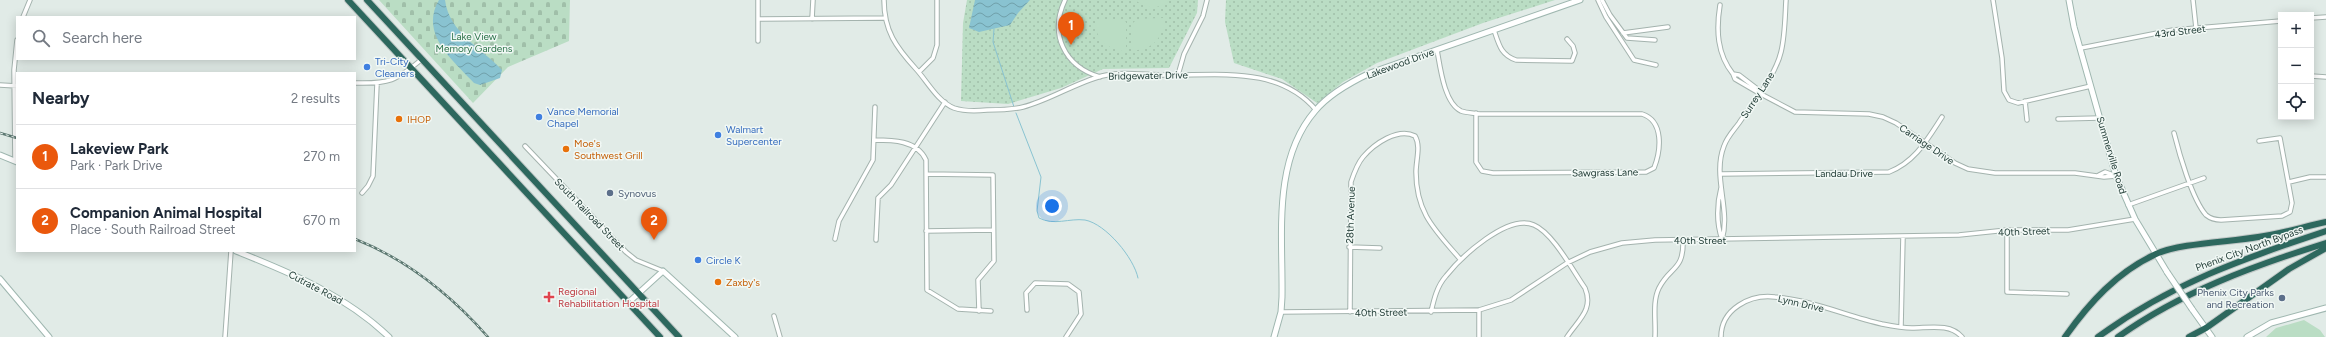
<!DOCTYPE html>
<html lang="en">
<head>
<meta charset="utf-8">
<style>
  :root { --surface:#fff; --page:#f6f6f7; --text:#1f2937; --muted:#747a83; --line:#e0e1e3; --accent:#ea580c }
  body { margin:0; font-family:Figtree,sans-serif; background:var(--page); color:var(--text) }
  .controls { position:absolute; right:12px; top:12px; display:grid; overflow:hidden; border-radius:0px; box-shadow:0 2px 10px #0003 }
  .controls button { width:36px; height:36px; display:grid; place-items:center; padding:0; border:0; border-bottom:1px solid var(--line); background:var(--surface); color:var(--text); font:20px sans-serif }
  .you { position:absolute; left:1052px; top:206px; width:14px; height:14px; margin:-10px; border:3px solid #fff; border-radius:50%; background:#1a73e8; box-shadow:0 0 0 6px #1a73e833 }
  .badge { display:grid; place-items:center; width:26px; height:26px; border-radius:50%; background:var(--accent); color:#fff; font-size:13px; font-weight:700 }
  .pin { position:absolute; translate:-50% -33px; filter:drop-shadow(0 1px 2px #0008) }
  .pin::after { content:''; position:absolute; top:21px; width:14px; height:12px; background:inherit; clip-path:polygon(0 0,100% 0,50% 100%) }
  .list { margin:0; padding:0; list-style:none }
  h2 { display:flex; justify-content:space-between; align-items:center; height:52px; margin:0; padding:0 16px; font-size:17px }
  h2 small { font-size:13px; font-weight:400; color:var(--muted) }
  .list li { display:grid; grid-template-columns:26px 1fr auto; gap:12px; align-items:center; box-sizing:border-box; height:64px; padding:0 16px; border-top:1px solid var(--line) }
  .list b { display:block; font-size:15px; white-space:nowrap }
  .list p { margin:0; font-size:13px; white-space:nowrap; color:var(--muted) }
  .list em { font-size:13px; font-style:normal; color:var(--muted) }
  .icon { flex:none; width:22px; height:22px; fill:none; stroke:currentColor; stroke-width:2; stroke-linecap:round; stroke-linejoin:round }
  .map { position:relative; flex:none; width:2326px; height:337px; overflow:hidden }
  .search { position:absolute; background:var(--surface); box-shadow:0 2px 10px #0003; left:16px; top:16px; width:340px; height:44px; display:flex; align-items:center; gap:10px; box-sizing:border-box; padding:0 14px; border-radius:0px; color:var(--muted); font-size:15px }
  .panel { position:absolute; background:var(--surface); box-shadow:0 2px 10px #0003; left:16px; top:72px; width:340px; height:180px; border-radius:0px }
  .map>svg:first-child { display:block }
  .grass { fill:url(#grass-dots) }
  .cemetery { fill:url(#cemetery-stones) }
  .pitch { fill:#baddc4 }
  .water { fill:url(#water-waves) }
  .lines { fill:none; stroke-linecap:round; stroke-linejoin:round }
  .stream { stroke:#89c3d1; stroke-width:1 }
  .street-casing { stroke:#a4b3ae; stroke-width:5.5 }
  .secondary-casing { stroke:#9fb7b0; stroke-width:7 }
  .highway-casing { stroke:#c1c8c7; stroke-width:8 }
  .street { stroke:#fff; stroke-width:3.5 }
  .secondary { stroke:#fff; stroke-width:5 }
  .highway { stroke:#2d685e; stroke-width:6 }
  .rail-casing { stroke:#5c7871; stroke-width:2.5 }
  .rail { stroke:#f1f8f5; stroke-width:1; stroke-dasharray:3; stroke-linecap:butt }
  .secondary-bridge-casing { stroke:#9fb7b0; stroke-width:7; stroke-linecap:butt }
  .secondary-bridge { stroke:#fff; stroke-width:5 }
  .shop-dot { fill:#3f7fe0; stroke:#f1f8f5; stroke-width:1.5 }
  .food-dot { fill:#e8710a; stroke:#f1f8f5; stroke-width:1.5 }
  .service-dot { fill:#5c6f8a; stroke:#f1f8f5; stroke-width:1.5 }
  .health-dot { fill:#e0444e; stroke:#f1f8f5; stroke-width:1.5 }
  .labels { text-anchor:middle; stroke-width:3; stroke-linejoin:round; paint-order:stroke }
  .street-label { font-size:10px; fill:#213c36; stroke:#f1f8f5 }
  .park-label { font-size:10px; fill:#2c734a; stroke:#f1f8f5 }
  .shop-label { font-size:10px; fill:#366cbe; stroke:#f1f8f5; text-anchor:start }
  .food-label { font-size:10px; fill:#c56008; stroke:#f1f8f5; text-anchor:start }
  .service-label { font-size:10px; fill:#4e5e75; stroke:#f1f8f5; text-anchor:start }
  .health-label { font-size:10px; fill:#be3a42; stroke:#f1f8f5; text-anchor:start }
</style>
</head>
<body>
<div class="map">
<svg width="2326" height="337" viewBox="0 0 2326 337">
  <defs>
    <pattern id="grass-dots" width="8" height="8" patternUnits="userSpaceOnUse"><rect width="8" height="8" fill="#baddc4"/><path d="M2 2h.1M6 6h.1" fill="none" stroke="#a0bfa9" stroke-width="1.8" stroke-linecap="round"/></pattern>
    <pattern id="cemetery-stones" width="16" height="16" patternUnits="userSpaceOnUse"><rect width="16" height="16" fill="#baddc4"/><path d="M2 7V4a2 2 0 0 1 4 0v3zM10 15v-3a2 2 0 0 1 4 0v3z" fill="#a0bfa9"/></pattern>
    <pattern id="water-waves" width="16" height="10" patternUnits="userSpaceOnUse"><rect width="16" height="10" fill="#89c3d1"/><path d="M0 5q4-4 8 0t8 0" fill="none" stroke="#70a0aa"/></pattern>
  </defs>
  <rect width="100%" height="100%" fill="#e1ebe7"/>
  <!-- grass -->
  <path class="grass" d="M 967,0 L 1198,0 L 1197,13 L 1169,68 L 1103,69 L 1061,88 L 1008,104 L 961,101 L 963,23 Z
    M 1226,0 L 1555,0 L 1483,23 L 1377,63 L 1343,82 L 1317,103 L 1282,79 L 1234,63 L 1225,22 Z"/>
  <!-- cemetery -->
  <path class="cemetery" d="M 379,0 L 570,0 L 569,41 L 508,67 L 473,103 Z"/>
  <!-- pitch -->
  <path class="pitch" d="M 1135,0 L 1170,0 C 1159,10 1146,9 1135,0 Z
    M 1164,18 C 1164,37 1152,51 1133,50 L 1133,23 L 1137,19 Z
    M 1123,19 L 1126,22 L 1126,51 C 1108,51 1094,37 1095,20 Z
    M 2304,320 L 2320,330 L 2325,337 L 2266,337 L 2276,328 Z"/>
  <!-- water -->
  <path class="water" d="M 439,0 L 445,0 C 449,33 482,48 502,70 L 500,78 L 480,85 L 474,83 C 453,60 419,34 439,0 Z
    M 975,0 L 1030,0 L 1018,13 L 1010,25 L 979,32 L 969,28 Z"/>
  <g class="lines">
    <!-- stream -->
    <path class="stream" d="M 994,29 L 993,42 L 1014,107
      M 1016,113 L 1041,177 L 1037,211 L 1039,218 C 1054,226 1069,218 1085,220 C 1106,224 1134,258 1138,278"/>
    <defs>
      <path id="street" d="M 884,0 C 884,31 896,47 916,69 C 927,81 938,102 954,108 C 963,111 977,111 987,110 C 999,110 1011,110 1023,107 C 1050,100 1075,83 1102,76 C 1121,71 1146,75 1165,75 C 1217,76 1278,65 1316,110
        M 1065,0 C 1049,34 1064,66 1100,77
        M 1598,0 L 1606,17 L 1634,60 L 1656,65
        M 1602,0 L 1610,15 L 1627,38 L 1655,40
        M 1993,0 L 2002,58 L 2004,91 L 2009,100 L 2018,103 L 2091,86
        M 2193,0 L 2196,28
        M 1720,5 C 1716,30 1717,54 1733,74 L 1739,75 L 1756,88 L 1759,93 L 1795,112 L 1869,114 L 1883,117 L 1896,123 L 1955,163 L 1968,169 L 1995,173 L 2075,173 L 2104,177 L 2116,176
        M 23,17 L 30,0
        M 2311,18 L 2326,17
        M 758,19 L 884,18
        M 812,19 L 813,0
        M 1494,30 C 1499,45 1501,55 1516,60 L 1572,61 L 1575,53 L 1573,46 L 1567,39
        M 1623,33 L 1668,27
        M 758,41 L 758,0
        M 2081,48 L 2173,30 L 2281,21
        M 1437,50 C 1440,66 1444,103 1461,111 C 1467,113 1474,113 1480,114 L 1642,114 C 1664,121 1661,150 1654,168 L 1646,172 L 1493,173 L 1482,171 L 1476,162 L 1476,113
        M 919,72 L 933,58 L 937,45 L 937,0
        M 1733,74 L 1735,79 L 1759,93
        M 1178,75 L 1184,54 L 1203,16 L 1207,0
        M 2311,76 L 2326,77
        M 355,83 C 389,84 396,81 422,59
        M 0,85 L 17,86
        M 2025,101 L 2027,120
        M 2058,119 L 2100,118
        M 2174,133 C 2179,153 2192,199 2206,215 C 2211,219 2215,220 2221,220 L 2282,216 L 2290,212 L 2292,203 L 2280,138 L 2259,141
        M 874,140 C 892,140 917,140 926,160 L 927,290 L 958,309 L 991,311
        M 525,146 L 626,252 L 636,260 L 663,271
        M 15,161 L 14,70 L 17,40
        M 927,174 L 993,175 L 994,261 L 978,280 L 979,311
        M 1721,174 L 1889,172 C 1915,162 1927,140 1942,117
        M 2099,175 L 2105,172 L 2116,176
        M 2289,182 L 2310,177 L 2326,177
        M 1721,188 C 1717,203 1716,223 1722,239
        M 362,193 L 368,186 L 373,176 L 377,84
        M 2128,205 L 2204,178
        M 2007,230 L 2007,292 L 2067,294
        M 926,231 L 993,230
        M 835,239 L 839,221 L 873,160 L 875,107
        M 876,240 L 878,198 L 891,185 L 945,102
        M 1722,240 C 1731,209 1712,176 1724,146 C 1727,137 1734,130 1739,123 C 1753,102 1775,77 1781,52 C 1785,36 1785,17 1786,0
        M 1349,247 L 1380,248
        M 1027,310 L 1026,293 L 1035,283 L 1068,284 L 1079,292 L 1081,314 L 1066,337
        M 1479,310 L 1479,337
        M 1281,312 L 1479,310 L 1511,300 L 1567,263 L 1590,252 L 1622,243 L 1655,240 L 1959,235 L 2007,230 L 2068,230 L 2135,219
        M 1350,312 L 1351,182 C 1354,173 1357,164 1363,157 C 1374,144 1398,127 1415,136 C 1421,146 1416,160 1416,172 C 1416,213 1435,230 1460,259
        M 1431,312 C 1434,299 1437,286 1446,276 C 1461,257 1508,213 1534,225 C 1553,233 1573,271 1585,288 C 1594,310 1578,320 1567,337
        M 774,316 L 780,337
        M 1901,327 L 1903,237
        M 225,337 L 231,251
        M 1655,337 C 1656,321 1652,302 1659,288 C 1670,266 1684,271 1683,240
        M 1721,337 C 1721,309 1750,294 1775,297 C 1811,300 1847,316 1882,324 C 1892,326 1902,328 1912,328 C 1929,328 1950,323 1962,337"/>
      <path id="secondary" d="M 2069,0 L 2074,27 L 2116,176 L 2135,219 L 2167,272
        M 0,155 L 17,162
        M 236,251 C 291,273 345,295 389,337
        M 0,279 L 49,337
        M 629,302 L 663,271 L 735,337
        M 2192,309 L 2212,337
        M 1274,337 L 1281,312 L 1282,297 C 1283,236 1272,161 1315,111 C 1329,94 1351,82 1370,73 L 1580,0
        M 2247,337 L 2271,323 L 2326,308"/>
      <path id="highway" d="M 348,0 L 660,337
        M 367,0 L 679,337
        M 2065,337 C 2089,303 2117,272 2156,254 C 2180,243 2230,242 2258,237 C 2281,234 2303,227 2326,222
        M 2098,337 C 2170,284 2242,259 2326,231
        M 2118,337 C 2181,292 2253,266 2326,243
        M 2189,337 L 2206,328 L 2289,269 L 2326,248"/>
    </defs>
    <!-- street casing -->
    <use href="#street" class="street-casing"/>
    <!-- secondary casing -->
    <use href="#secondary" class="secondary-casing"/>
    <!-- highway casing -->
    <use href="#highway" class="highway-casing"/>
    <!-- street -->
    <use href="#street" class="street"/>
    <!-- secondary -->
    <use href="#secondary" class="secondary"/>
    <!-- highway -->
    <use href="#highway" class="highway"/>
    <defs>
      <path id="rail" d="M 0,133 L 17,138
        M 355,239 C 408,260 451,295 488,337"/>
    </defs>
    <!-- rail casing -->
    <use href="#rail" class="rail-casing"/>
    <!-- rail -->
    <use href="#rail" class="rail"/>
    <defs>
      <path id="secondary-bridge" d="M 2167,272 L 2192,309"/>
    </defs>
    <!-- secondary-bridge casing -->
    <use href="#secondary-bridge" class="secondary-bridge-casing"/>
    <!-- secondary-bridge -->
    <use href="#secondary-bridge" class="secondary-bridge"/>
  </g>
  <!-- markers -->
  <g class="shop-dot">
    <circle cx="367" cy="67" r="4"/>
    <circle cx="539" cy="117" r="4"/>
    <circle cx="718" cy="135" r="4"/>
    <circle cx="698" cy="260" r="4"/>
  </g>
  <g class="food-dot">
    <circle cx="399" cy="119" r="4"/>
    <circle cx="566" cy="149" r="4"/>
    <circle cx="718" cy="282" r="4"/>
  </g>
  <g class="service-dot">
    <circle cx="610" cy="193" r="4"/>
    <circle cx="2282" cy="298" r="4"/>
  </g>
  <path class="health-dot" d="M547 291h4v4h4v4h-4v4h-4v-4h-4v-4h4z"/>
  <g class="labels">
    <!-- street labels -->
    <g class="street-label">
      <text transform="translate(2180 31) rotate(-7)" y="4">43rd Street</text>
      <text transform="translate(1400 63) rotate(-20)" y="4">Lakewood Drive</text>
      <text transform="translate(1148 75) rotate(-1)" y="4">Bridgewater Drive</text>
      <text transform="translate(1757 95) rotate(-57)" y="4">Surrey Lane</text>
      <text transform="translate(1927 144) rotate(34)" y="4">Carriage Drive</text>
      <text transform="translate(2112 155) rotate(73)" y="4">Summerville Road</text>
      <text transform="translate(1605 172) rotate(-1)" y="4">Sawgrass Lane</text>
      <text x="1844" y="177">Landau Drive</text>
      <text transform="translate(590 214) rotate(46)" y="4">South Railroad Street</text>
      <text transform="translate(1350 215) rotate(-88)" y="4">28th Avenue</text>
      <text transform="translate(2024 231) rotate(-2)" y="4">40th Street</text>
      <text x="1700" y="244">40th Street</text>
      <text transform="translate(2249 248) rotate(-20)" y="4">Phenix City North Bypass</text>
      <text transform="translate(316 287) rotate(28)" y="4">Cutrate Road</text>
      <text transform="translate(1801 303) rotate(13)" y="4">Lynn Drive</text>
      <text transform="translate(1381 312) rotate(-1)" y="4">40th Street</text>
    </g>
    <!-- park labels -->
    <g class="park-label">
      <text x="474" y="40">Lake View<tspan x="474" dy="12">Memory Gardens</tspan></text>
    </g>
    <!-- shop labels -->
    <g class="shop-label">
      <text x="375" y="65">Tri-City<tspan x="375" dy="12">Cleaners</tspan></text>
      <text x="547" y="115">Vance Memorial<tspan x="547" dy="12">Chapel</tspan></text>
      <text x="726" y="133">Walmart<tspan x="726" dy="12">Supercenter</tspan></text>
      <text x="706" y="264">Circle K</text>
    </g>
    <!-- food labels -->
    <g class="food-label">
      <text x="407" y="123">IHOP</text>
      <text x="574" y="147">Moe's<tspan x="574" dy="12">Southwest Grill</tspan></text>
      <text x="726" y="286">Zaxby's</text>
    </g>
    <!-- service labels -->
    <g class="service-label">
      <text x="618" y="197">Synovus</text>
      <text x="2274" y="296" text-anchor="end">Phenix City Parks<tspan x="2274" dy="12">and Recreation</tspan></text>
    </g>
    <!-- health labels -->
    <g class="health-label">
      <text x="558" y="295">Regional<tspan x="558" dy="12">Rehabilitation Hospital</tspan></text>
    </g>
  </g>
</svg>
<div class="controls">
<button>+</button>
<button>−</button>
<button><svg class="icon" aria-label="locate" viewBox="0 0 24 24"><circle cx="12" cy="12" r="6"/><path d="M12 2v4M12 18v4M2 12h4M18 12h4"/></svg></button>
</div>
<div class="you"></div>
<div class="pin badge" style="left:1071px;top:45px">1</div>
<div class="pin badge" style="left:654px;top:240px">2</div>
<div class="search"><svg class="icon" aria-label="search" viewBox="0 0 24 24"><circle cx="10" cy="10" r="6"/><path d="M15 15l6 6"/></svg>Search here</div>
<section class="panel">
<h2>Nearby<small>2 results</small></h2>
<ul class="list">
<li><span class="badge">1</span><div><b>Lakeview Park</b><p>Park · Park Drive</p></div><em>270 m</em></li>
<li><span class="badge">2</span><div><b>Companion Animal Hospital</b><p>Place · South Railroad Street</p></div><em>670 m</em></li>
</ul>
</section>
</div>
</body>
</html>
